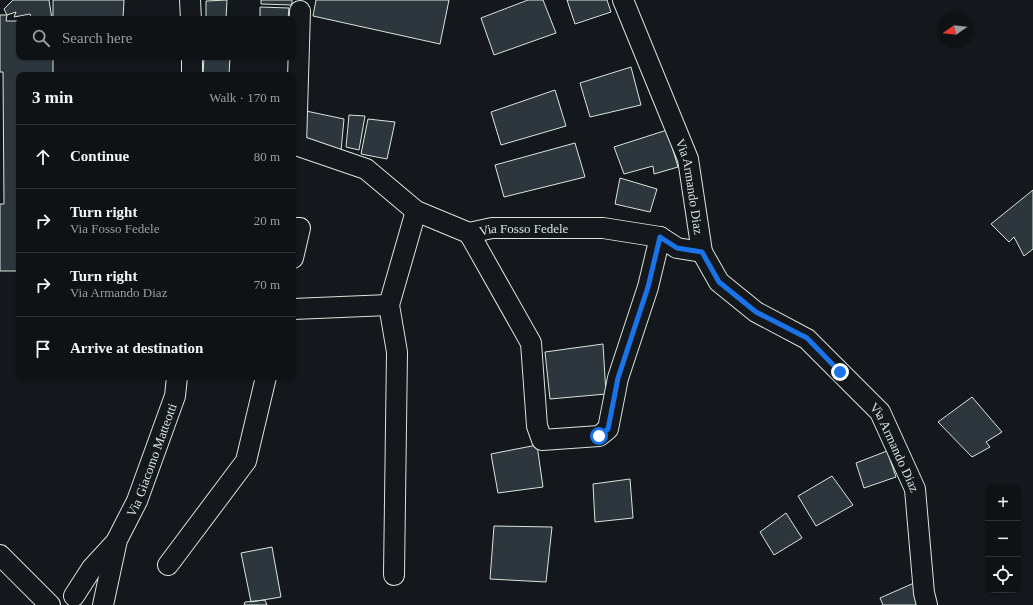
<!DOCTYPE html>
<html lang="en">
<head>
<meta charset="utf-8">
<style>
  :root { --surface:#0f1215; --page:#181b1e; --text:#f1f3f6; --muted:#9b9ea0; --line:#2f3234 }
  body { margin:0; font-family:Georgia,serif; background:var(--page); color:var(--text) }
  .controls { position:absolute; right:12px; bottom:12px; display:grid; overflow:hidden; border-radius:8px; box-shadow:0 1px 3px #0004 }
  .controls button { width:36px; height:36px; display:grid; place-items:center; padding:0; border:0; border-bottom:1px solid var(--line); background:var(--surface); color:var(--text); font:20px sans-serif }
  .compass { position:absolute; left:937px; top:12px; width:36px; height:36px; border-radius:50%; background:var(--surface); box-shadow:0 1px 3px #0004; rotate:256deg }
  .stop { position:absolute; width:12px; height:12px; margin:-9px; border:3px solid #1a73e8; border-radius:50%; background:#fff }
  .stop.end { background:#1a73e8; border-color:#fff; box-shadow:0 1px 4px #0008 }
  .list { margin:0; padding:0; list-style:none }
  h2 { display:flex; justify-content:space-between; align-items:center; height:52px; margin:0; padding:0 16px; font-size:17px }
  h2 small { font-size:13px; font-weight:400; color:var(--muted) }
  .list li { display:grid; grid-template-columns:26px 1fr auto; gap:12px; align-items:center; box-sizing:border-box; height:64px; padding:0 16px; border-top:1px solid var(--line) }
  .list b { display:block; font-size:15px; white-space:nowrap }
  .list p { margin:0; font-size:13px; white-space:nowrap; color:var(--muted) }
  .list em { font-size:13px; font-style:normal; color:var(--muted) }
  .icon { flex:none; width:22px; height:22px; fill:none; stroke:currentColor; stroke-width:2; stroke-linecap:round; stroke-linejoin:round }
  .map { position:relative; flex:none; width:1033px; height:605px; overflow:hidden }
  .search { position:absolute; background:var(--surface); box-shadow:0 1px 3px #0004; left:16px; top:16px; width:280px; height:44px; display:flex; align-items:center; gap:10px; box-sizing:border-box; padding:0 14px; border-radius:8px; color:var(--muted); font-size:15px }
  .panel { position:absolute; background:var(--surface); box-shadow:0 1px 3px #0004; left:16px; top:72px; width:280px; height:308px; border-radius:8px }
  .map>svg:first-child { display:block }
  .building { fill:#2c363c; stroke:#d8e6dc }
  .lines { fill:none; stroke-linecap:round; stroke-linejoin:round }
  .minor-casing { stroke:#d8e6dc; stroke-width:22 }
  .minor { stroke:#14181c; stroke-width:20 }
  .route { stroke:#1a73e8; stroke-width:5 }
  .labels { text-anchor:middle; stroke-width:3; stroke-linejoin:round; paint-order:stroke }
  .street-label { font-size:13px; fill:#d8e6dc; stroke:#14181c }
</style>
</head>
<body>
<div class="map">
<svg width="1033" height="605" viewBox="0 0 1033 605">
  <rect width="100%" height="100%" fill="#14181c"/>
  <!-- building -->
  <path class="building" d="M 13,0 L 49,0 L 52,19 L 32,19 L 30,14 L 14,17 L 16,12 L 7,15 L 4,9 Z
    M 53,0 L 124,0 L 123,19 L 53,19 Z
    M 227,0 L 226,19 L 206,19 L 206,1 Z
    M 261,0 L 292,0 L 292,5 L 261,4 Z
    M 316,0 L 449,0 L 440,44 L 313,16 Z
    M 528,0 L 543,0 L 556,33 L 494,55 L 481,18 Z
    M 567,0 L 607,0 L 611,12 L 575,24 Z
    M 260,7 L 289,8 L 288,19 L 260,19 Z
    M 0,15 L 7,15 L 6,21 L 19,21 L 19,57 L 53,57 L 53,75 L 19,75 L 19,271 L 0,271 L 0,204 L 4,204 L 3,72 L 0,72 Z
    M 204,57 L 230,57 L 229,75 L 203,75 Z
    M 631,67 L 641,105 L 590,117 L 580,83 Z
    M 555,90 L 566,126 L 501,145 L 491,112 Z
    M 306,111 L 344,119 L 341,151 L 304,142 Z
    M 349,115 L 365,116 L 359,150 L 346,147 Z
    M 368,119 L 395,122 L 387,159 L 361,154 Z
    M 667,130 L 678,167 L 654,174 L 653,166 L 624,174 L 614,147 Z
    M 575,143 L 585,177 L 504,197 L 495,165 Z
    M 620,178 L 657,189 L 650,212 L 615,204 Z
    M 1033,190 L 1033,249 L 1024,256 L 1014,237 L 1009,242 L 991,224 Z
    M 603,344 L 606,394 L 550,399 L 545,352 Z
    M 972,397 L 1002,432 L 986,442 L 990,447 L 972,457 L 938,422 Z
    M 537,445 L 543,487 L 498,493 L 491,454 Z
    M 887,451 L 896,477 L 864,488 L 856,463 Z
    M 832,476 L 853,505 L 816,526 L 798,496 Z
    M 630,479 L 633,518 L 595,522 L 593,484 Z
    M 786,513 L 802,538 L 774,555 L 760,532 Z
    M 494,526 L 552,527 L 546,582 L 490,579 Z
    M 272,547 L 281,597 L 251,602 L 241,553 Z
    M 914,583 L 923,605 L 883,605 L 880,598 Z
    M 265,600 L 267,605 L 244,605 L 245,602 Z"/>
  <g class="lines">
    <defs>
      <g id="minor">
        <path d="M 190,0 L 191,19"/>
        <path id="s1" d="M 623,0 L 688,159 L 702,252 L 719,282 L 756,312 L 807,339 L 880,412 L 915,489 L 924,593 L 927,605"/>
        <path d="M 192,75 L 192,57"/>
        <path id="s2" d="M 293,144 L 366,169 L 416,211 L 469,233 L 492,228 L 603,228 L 660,237 L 677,248 L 702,252"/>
        <path d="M 296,145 L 300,11"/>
        <path d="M 293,228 L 300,228 L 293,258"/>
        <path d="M 469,233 L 531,343 L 537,426 L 542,440 L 599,436 L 608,429 L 618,378 L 648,287 L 660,237"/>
        <path d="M 293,309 L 389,305"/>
        <path d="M 0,555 L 50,605"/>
        <path d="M 168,565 L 246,461 L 266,377"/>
        <path d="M 394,575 L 397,352 L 389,305 L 416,211"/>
        <path d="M 74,596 L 92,568 L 116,542"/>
        <path id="s3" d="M 103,605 L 117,540 L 137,501 L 175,396 L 177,377"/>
      </g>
    </defs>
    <!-- minor casing -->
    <use href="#minor" class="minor-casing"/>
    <!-- minor -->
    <use href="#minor" class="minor"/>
  </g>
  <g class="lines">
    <!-- route -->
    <path class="route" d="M 599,436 L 608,429 L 618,378 L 648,287 L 660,237 L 677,248 L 702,252 L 719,282 L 756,312 L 807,338 L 840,372"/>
  </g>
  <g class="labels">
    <!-- street labels -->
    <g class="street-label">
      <text dy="5" stroke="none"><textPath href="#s1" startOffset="199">Via Armando Diaz</textPath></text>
      <text dy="5" stroke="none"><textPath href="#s2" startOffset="255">Via Fosso Fedele</textPath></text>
      <text dy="5" stroke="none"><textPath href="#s1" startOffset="547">Via Armando Diaz</textPath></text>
      <text dy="5" stroke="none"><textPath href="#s3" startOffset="154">Via Giacomo Matteotti</textPath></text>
    </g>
  </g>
</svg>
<div class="controls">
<button>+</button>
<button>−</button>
<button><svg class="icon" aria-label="locate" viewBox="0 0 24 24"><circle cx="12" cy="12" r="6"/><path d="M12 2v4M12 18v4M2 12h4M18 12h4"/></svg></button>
</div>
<svg class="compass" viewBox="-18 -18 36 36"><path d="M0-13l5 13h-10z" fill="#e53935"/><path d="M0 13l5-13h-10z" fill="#9b9ea0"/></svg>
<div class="stop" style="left:599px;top:436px"></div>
<div class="stop end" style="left:840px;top:372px"></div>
<div class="search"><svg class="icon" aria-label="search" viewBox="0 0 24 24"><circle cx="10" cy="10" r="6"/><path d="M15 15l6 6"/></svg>Search here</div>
<section class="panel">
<h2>3 min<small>Walk · 170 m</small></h2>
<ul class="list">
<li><svg class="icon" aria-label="ahead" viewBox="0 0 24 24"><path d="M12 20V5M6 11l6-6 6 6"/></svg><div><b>Continue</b></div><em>80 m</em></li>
<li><svg class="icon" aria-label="right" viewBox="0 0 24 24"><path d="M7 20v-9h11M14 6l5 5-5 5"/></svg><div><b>Turn right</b><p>Via Fosso Fedele</p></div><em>20 m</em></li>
<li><svg class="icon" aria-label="right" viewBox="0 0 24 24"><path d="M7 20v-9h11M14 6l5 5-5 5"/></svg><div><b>Turn right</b><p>Via Armando Diaz</p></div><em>70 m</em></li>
<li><svg class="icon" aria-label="arrive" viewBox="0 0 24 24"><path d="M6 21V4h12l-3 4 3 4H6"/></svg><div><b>Arrive at destination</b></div></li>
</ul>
</section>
</div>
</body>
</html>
